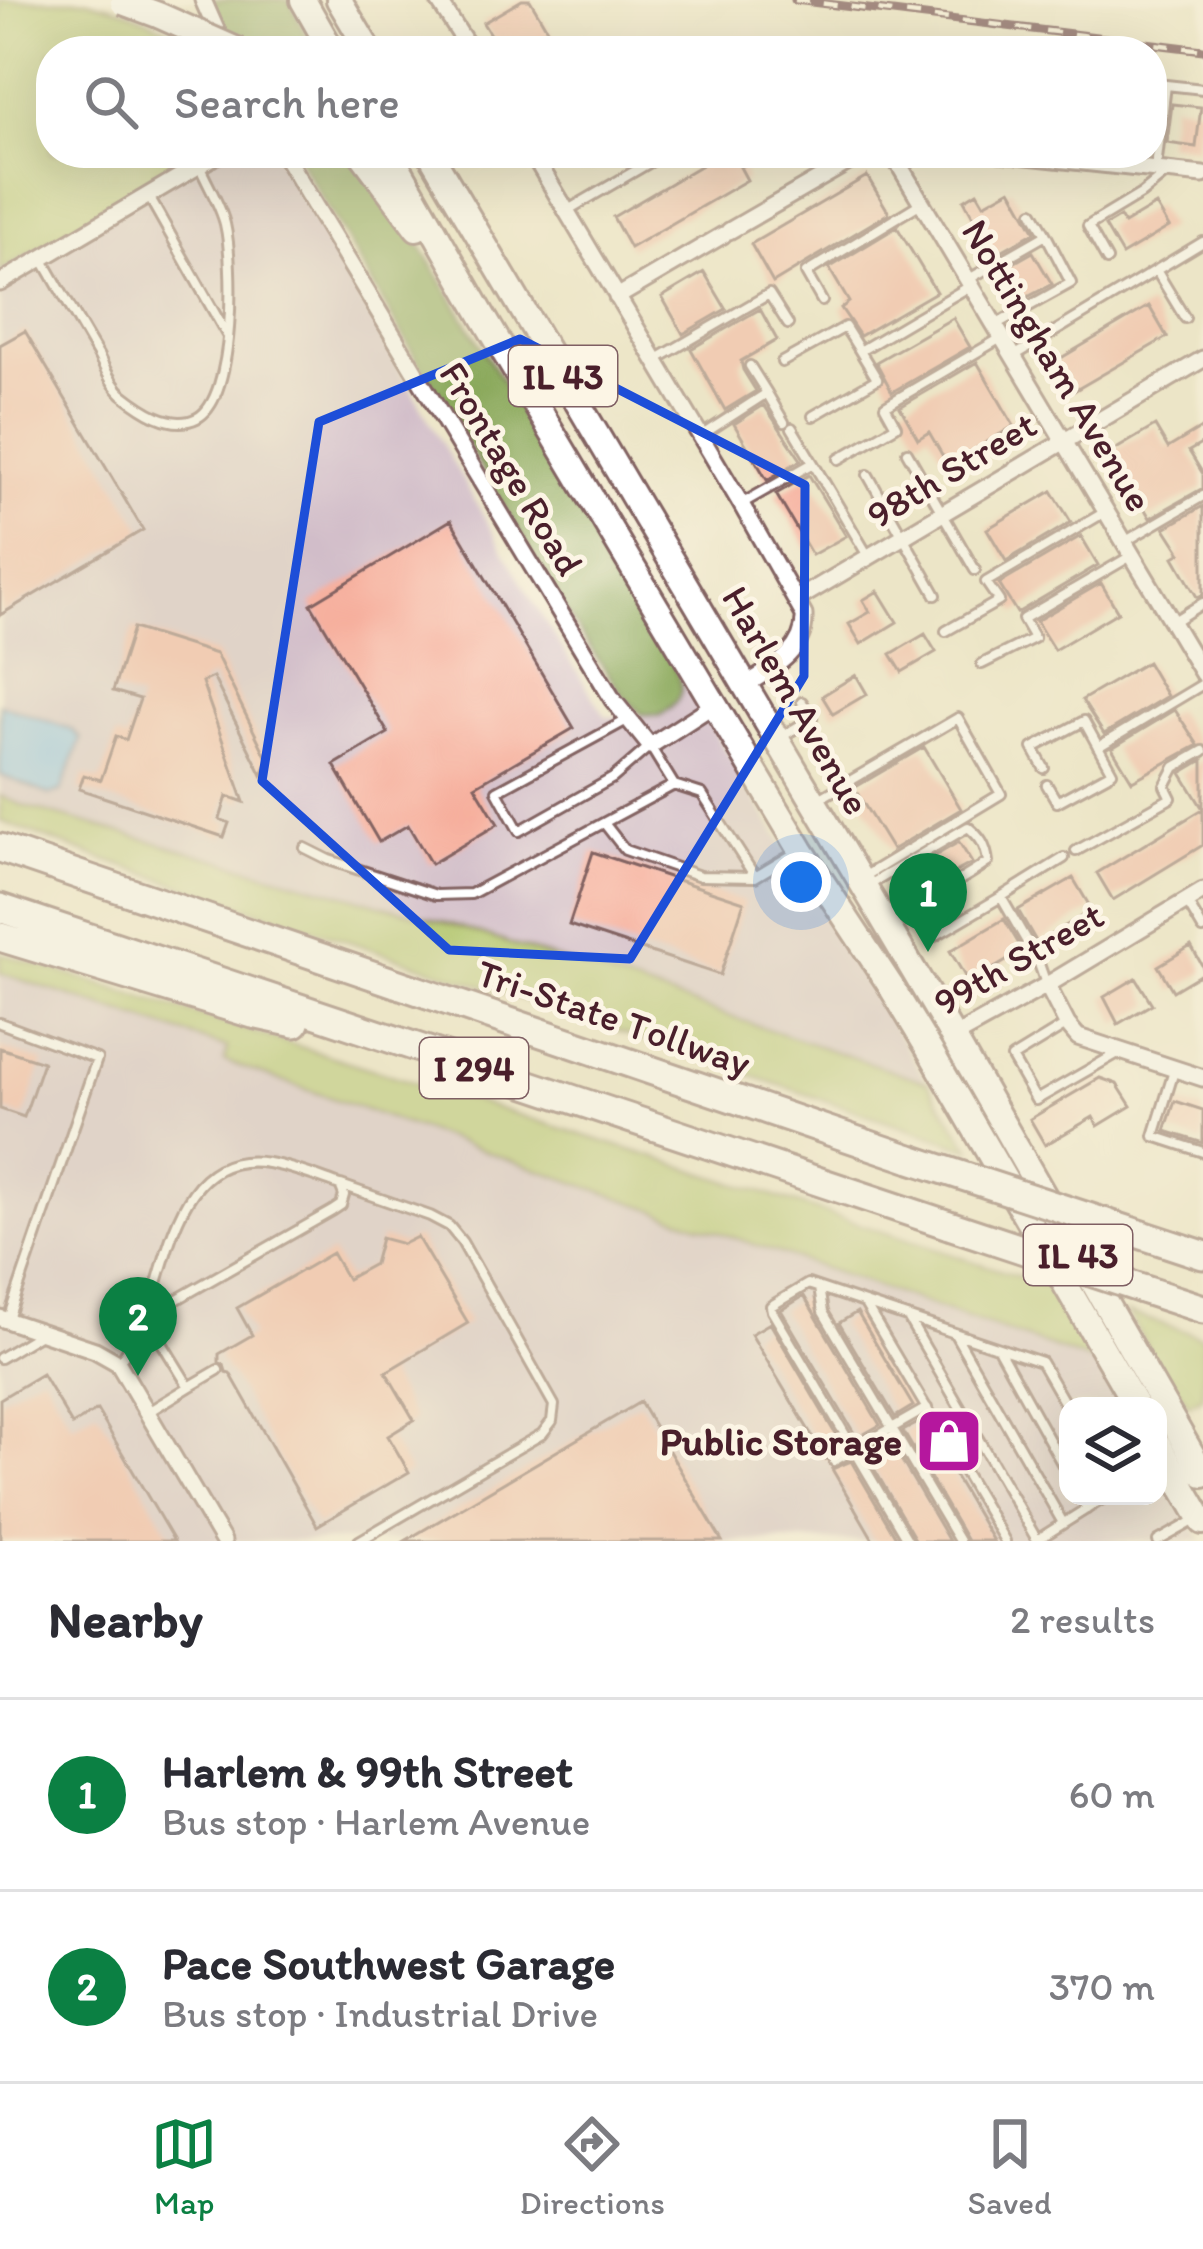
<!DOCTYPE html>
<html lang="en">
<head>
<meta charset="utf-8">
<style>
  :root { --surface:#fff; --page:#f7f7f7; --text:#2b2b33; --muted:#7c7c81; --line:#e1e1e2; --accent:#0b8043 }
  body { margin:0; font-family:Itim,sans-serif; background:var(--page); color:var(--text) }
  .controls { position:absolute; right:36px; bottom:36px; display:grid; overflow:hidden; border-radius:24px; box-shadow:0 12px 48px #0002 }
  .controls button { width:108px; height:108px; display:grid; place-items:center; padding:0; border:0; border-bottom:3px solid var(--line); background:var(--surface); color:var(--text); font:60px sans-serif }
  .you { position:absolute; left:801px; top:882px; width:42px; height:42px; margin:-30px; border:9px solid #fff; border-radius:50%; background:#1a73e8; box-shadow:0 0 0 18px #1a73e833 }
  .badge { display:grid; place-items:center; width:78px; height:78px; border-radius:50%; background:var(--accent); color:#fff; font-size:39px; font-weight:700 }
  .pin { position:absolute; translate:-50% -99px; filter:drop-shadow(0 3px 6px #0008) }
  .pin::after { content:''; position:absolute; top:63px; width:42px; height:36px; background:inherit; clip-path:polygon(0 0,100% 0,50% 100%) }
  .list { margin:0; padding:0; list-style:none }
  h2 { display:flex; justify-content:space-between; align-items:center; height:156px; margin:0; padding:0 48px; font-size:51px }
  h2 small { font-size:39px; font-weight:400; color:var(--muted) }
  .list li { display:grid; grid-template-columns:78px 1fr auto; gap:36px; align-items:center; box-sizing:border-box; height:192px; padding:0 48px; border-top:3px solid var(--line) }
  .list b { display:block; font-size:45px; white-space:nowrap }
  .list p { margin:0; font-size:39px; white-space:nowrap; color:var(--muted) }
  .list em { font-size:39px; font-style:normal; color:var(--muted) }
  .icon { flex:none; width:66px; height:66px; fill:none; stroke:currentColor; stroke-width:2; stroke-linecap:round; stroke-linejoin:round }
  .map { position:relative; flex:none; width:1203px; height:1541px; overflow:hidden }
  .search { position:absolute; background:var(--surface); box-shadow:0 12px 48px #0002; left:36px; right:36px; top:36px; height:132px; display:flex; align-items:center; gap:30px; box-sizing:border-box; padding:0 42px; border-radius:48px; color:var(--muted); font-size:45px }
  .sheet { height:540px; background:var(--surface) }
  nav { display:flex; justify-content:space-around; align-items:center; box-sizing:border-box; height:168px; border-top:3px solid var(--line); background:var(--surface); font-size:33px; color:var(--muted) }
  nav a { display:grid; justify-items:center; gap:6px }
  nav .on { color:var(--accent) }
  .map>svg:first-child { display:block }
  .industrial { fill:#d1bdc9 }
  .green { fill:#adc368; stroke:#7c714a; stroke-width:3 }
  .forest { fill:#8aa95c; stroke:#6a6444; stroke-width:3 }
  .water { fill:#7abbef; stroke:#626d8d; stroke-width:3 }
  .building { fill:#f6ae9c }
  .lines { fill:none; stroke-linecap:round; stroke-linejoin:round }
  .lane-casing { stroke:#836462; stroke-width:14 }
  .street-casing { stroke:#836462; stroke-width:21 }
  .primary-casing { stroke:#836462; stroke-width:30 }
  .highway-casing { stroke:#836462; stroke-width:33 }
  .lane { stroke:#fff; stroke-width:8 }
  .street { stroke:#fff; stroke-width:15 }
  .primary { stroke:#fff; stroke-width:24 }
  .highway { stroke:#fff; stroke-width:27 }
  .rail-casing { stroke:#4a1f2b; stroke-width:9 }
  .rail { stroke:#fcf5e5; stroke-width:4.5; stroke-dasharray:14; stroke-linecap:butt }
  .primary-bridge-casing { stroke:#836462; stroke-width:30; stroke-linecap:butt }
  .highway-bridge-casing { stroke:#836462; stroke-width:33; stroke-linecap:butt }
  .primary-bridge { stroke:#fff; stroke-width:24 }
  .highway-bridge { stroke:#fff; stroke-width:27 }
  .marked { fill:none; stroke:#1d4ed8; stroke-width:9; stroke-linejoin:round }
  .labels { text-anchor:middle; stroke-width:10; stroke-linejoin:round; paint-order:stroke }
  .shield { fill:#fcf5e5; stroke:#7f5f63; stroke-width:3 }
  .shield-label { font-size:36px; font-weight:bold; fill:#4a1f2b }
  .street-label { font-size:39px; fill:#4a1f2b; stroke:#fcf5e5 }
  .poi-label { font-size:39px; font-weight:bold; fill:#4a1f2b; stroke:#fcf5e5; text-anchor:end }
</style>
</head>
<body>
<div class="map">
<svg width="1203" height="1541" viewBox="0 0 1203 1541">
  <rect width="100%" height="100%" fill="#fcf5e5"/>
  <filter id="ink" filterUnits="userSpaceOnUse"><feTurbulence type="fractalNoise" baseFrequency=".00833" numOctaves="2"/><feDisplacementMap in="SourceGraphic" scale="24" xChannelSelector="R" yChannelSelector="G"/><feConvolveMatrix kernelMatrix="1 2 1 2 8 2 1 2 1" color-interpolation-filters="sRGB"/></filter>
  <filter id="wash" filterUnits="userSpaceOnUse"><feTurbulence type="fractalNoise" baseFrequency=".004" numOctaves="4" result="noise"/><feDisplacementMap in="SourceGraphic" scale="48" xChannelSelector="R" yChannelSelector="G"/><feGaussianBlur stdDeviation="2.7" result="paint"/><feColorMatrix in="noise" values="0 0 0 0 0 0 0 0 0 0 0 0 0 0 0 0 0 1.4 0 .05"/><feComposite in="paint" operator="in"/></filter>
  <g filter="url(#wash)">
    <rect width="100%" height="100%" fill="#ece5c7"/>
    <!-- industrial -->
    <path class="industrial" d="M 0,37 L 51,51 L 51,153 L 276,153 L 534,604 L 606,717 L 659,716 L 682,689 L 680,676 L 927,1082 L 454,925 L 24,806 L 0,796 Z
      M 0,973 L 229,1048 L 225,1061 L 1097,1363 L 1122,1406 L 1068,1406 L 1068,1496 L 1158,1496 L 1158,1467 L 1201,1541 L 0,1541 Z"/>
    <!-- green -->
    <path class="green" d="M 0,0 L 86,0 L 124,10 L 216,51 L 51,51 L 51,153 L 199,153 L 0,272 Z
      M 0,796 L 24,806 L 454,925 L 927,1082 L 971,1149 L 96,857 L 0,821 Z
      M 0,953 L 669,1162 L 1054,1288 L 1097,1363 L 224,1061 L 228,1048 L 0,973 Z
      M 1128,1313 L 1203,1337 L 1203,1397 L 1188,1405 L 1183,1396 L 1167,1384 Z"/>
    <!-- forest -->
    <path class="forest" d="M 211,0 L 289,0 L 315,51 L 264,51 L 218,26 Z
      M 295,153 L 356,153 L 391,197 L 672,661 C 686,688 685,700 659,716 L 641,714 L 623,696 L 567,614 Z"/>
    <!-- water -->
    <path class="water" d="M 0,704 L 71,729 L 81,739 L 61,792 L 50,795 L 0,775 Z"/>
    <g id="blocks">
      <!-- building -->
      <path class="building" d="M 522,0 L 530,0 L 560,51 L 500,51 L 483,23 Z
        M 1172,104 L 1201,107 L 1196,147 L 1167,143 Z
        M 722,153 L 765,153 L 740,167 L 747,180 L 630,248 L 613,217 Z
        M 867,176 L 889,213 L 773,283 L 751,244 Z
        M 1011,189 L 1035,232 L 994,255 L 964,200 L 977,192 L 984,204 Z
        M 1156,205 L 1169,227 L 1122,255 L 1105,226 L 1120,217 L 1124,224 Z
        M 897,227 L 936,292 L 860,336 L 841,308 L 849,302 L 829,268 Z
        M 1033,252 L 1052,284 L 1020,301 L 1003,269 Z
        M 704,272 L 726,309 L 683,334 L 662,297 Z
        M 1149,306 L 1167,337 L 1074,391 L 1056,361 Z
        M 760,309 L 777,340 L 741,361 L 743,370 L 756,391 L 725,410 L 691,349 Z
        M 953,318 L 970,347 L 892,392 L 876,362 Z
        M 25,331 L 143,530 L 0,615 L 0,345 Z
        M 977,362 L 1014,426 L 948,465 L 929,432 L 918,439 L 900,407 Z
        M 764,405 L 801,460 L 767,480 L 734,424 Z
        M 1155,426 L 1168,448 L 1203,427 L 1203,443 L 1189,451 L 1203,474 L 1203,488 L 1150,518 L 1111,452 Z
        M 809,475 L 846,536 L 812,555 L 776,494 Z
        M 1052,491 L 1071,522 L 1006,561 L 987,529 Z
        M 1203,506 L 1203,595 L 1197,597 L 1174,557 L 1181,553 L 1165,528 Z
        M 451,520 L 574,728 L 475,786 L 498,824 L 431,864 L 408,825 L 379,842 L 334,765 L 388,733 L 311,604 Z
        M 1081,536 L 1098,565 L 1017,613 L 999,584 Z
        M 1101,583 L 1118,612 L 1054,650 L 1036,621 Z
        M 878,591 L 897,622 L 861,644 L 849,624 L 870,612 L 863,600 Z
        M 133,628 L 216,654 L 268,760 L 262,775 L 213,677 L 202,682 L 244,802 L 227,796 L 220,819 L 229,823 L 224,837 L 79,789 L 84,775 L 101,780 L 116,736 L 126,740 L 140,699 L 113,691 Z
        M 925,634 L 936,652 L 902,672 L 891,654 Z
        M 1147,662 L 1167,696 L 1104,734 L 1082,700 Z
        M 856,675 L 867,694 L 833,714 L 822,696 Z
        M 1175,710 L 1198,745 L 1132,781 L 1112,748 Z
        M 924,747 L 961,809 L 892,850 L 854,788 Z
        M 1203,760 L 1203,845 L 1113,900 L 1097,873 L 1203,809 L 1181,773 Z
        M 959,842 L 972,863 L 919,892 L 907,872 Z
        M 593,852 L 744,902 L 720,975 L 569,925 Z
        M 1073,878 L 1092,910 L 1037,943 L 1018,910 Z
        M 1004,919 L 1023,951 L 969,983 L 950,951 Z
        M 1191,946 L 1203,967 L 1203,973 L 1173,991 L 1158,966 Z
        M 1136,978 L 1152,1004 L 1118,1024 L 1104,997 Z
        M 0,1048 L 43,1062 L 24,1117 L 0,1109 Z
        M 1100,1078 L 1117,1084 L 1131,1106 L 1098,1126 L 1093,1117 L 1045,1145 L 1030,1119 Z
        M 1175,1101 L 1203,1110 L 1203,1143 L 1165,1131 Z
        M 417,1237 L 468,1323 L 386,1372 L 414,1420 L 388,1436 L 409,1472 L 317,1526 L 230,1373 L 226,1372 L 224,1365 L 219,1362 L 219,1354 L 252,1335 L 237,1308 L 332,1253 L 347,1279 L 374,1264 L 381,1238 L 403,1244 Z
        M 804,1296 L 880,1425 L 857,1438 L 781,1310 Z
        M 857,1312 L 913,1406 L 895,1417 L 839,1323 Z
        M 770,1323 L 843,1447 L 826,1459 L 751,1334 Z
        M 42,1374 L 72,1425 L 97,1410 L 174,1541 L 0,1541 L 0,1399 Z
        M 640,1402 L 722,1541 L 405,1541 Z
        M 922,1421 L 993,1541 L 967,1541 L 903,1431 Z
        M 889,1439 L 949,1541 L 916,1541 L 865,1453 Z
        M 851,1461 L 898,1541 L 874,1541 L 832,1469 Z"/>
    </g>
  </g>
  <g filter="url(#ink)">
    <use href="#blocks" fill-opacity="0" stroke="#836462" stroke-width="3"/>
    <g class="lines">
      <defs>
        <path id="lane" d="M 832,51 L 844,46 L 862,51
          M 1152,84 L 1166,85 L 1156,168
          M 1166,85 L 1203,89
          M 149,197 L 227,335
          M 568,210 L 666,153
          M 43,260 C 61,291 79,323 98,355 C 105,368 111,384 122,394 C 141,409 171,431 197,418 C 236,398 234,262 225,224 C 220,204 207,184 199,165
          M 1107,260 L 1088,226 L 1141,194 L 1168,172
          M 1156,270 L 1185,318
          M 969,279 L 1046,235 L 1033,212
          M 822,301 L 806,273 L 921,203
          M 995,325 L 1071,283 L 1046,235
          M 1014,356 L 1203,242
          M 657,359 L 769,294 L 788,324
          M 782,362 L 845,327 L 860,351
          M 750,366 L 767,393
          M 813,416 L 877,379 L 860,351 L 970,286
          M 702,435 L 767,393 L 784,422
          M 907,452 L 975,570
          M 839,459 L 896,426 L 885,406 L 1001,338
          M 813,463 L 868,556
          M 868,475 L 936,595
          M 743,503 L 813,463 L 792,428
          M 1126,541 L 1203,496
          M 1174,621 L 1203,603
          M 946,631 L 999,601 L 986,582 L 1105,512
          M 982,664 L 1034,638 L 1023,619 L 1131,556
          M 783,736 L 812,718 L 802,702
          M 1098,747 L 1203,684
          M 1044,768 L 1033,748 L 1084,721 L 1112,772 L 1057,802 L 1047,785
          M 674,785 L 702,794 L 754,875
          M 819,799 L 958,718 L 1001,794 L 862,878
          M 604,823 L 625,850 L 700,876 L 755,877 L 795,853
          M 305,848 L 329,860 L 436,895 L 471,894 L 674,785 L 650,746 L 613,778 L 519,831 L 497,791 L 627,720
          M 1076,851 L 1171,798 L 1165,786 L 1175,767 L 1203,751
          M 871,884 L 968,827 C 980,837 986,845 988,862 C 956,885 920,900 885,919
          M 1001,897 L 1064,858
          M 1187,902 L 1203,929
          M 935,936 L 1001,897 L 1038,961 L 1046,984
          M 0,1023 L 97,1059 L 8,1319
          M 1066,1025 L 1012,1058 L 1036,1100 L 1118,1053
          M 1174,1071 L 1154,1136 L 1203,1152
          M 341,1185 L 430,1216 L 449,1226 L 462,1242 L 554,1405 L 552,1421 L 542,1434 L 359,1541
          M 819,1288 L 823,1312 L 959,1541
          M 865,1304 L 1005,1541
          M 908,1318 L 1037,1540
          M 955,1334 L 1063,1523
          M 999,1350 L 1068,1474
          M 0,1358 L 40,1334
          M 119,1362 C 130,1347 140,1331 147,1313 C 170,1254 179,1148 268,1163 C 293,1167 317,1177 340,1185 L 344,1195 L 341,1205 L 332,1211 L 146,1317 L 189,1387 L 148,1412
          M 189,1387 L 218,1370
          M 834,1461 L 927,1408
          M 1080,1496 L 1087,1509
          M 1037,1540 L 1107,1496
          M 908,1541 L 772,1311 L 771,1306 L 808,1284 L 1041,1362 L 1068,1409
          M 1158,1541 L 1199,1518"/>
        <path id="street" d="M 203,0 L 222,43
          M 438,0 L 471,51
          M 283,153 L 613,700 L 650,746 L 715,704
          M 532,153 L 741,504 L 804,615 C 806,652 771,669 744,686
          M 892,153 L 1203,674
          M 999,153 L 1203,175
          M 729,231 L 864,153
          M 0,283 L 220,153
          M 617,297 L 723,235
          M 796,600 L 1203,359
          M 1047,985 L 1067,1024 L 1078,1037 L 1203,1078
          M 953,1037 L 1047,985 L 1203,891
          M 0,1318 L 95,1350 L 118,1363 L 223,1541"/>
        <path id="primary" d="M 303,0 L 332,51
          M 339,0 L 369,51
          M 361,153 L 417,228
          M 390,153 L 484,318 L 801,850 L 890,985 L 930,1051 L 1136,1406
          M 430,153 L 953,1037 L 1203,1474
          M 1158,1444 L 1203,1522"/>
        <path id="highway" d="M 0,848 L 911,1159
          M 0,908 L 949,1225
          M 0,937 L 253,1014 L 295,1023
          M 1103,1222 L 1203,1255
          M 1142,1289 L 1203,1309"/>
      </defs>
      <!-- lane casing -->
      <use href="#lane" class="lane-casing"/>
      <!-- street casing -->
      <use href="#street" class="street-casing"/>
      <!-- primary casing -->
      <use href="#primary" class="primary-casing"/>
      <!-- highway casing -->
      <use href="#highway" class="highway-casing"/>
      <!-- lane -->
      <use href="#lane" class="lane"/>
      <!-- street -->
      <use href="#street" class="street"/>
      <!-- primary -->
      <use href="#primary" class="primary"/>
      <!-- highway -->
      <use href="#highway" class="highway"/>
      <defs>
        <path id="rail" d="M 795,0 L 1203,50"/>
      </defs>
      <!-- rail casing -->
      <use href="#rail" class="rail-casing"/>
      <!-- rail -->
      <use href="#rail" class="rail"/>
      <defs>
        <path id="primary-bridge" d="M 123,2 L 158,15 L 239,51"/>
        <path id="highway-bridge" d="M 911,1159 L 1103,1222
          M 949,1225 L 1142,1289"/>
      </defs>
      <!-- primary-bridge casing -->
      <use href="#primary-bridge" class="primary-bridge-casing"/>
      <!-- highway-bridge casing -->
      <use href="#highway-bridge" class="highway-bridge-casing"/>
      <!-- primary-bridge -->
      <use href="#primary-bridge" class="primary-bridge"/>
      <!-- highway-bridge -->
      <use href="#highway-bridge" class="highway-bridge"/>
    </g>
  </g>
  <!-- marked area -->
  <path d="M0 0H1203V1541H0ZM 520,339 L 805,485 L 804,676 L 630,959 L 449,950 L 262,781 L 319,422 Z" fill="#ece5c7" fill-opacity=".55" fill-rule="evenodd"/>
  <path class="marked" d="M 520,339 L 805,485 L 804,676 L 630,959 L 449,950 L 262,781 L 319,422 Z"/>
  <!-- icons -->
  <defs>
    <symbol id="shop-square" viewBox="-11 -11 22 22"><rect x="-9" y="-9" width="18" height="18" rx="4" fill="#b5179e" stroke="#fcf5e5"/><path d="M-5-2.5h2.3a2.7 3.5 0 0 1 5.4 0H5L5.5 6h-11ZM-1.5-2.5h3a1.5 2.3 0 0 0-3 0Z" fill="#fff"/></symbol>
  </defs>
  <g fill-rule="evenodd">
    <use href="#shop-square" x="911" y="1403" width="76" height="76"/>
  </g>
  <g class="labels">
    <!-- shield labels -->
    <g class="shield">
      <rect x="509" y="346" width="108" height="60" rx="9"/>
      <rect x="420" y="1038" width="108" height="60" rx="9"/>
      <rect x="1024" y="1225" width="108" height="60" rx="9"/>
    </g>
    <g class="shield-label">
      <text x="563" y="389">IL 43</text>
      <text x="474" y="1081">I 294</text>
      <text x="1078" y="1268">IL 43</text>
    </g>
    <!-- street labels -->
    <g class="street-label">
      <text transform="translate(1058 365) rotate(59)" y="14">Nottingham Avenue</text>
      <text transform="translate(512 468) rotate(59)" y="14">Frontage Road</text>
      <text transform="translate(951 469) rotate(-31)" y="14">98th Street</text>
      <text transform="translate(797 700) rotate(60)" y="14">Harlem Avenue</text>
      <text transform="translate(1018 958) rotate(-30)" y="14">99th Street</text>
      <text transform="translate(614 1017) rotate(19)" y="14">Tri-State Tollway</text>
    </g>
    <!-- poi labels -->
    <g class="poi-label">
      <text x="902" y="1455">Public Storage</text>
    </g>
  </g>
</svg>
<div class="controls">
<button><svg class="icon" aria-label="layers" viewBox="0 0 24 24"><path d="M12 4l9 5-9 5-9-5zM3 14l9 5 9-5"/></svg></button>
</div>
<div class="you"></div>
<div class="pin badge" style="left:928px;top:952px">1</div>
<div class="pin badge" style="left:138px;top:1376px">2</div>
<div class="search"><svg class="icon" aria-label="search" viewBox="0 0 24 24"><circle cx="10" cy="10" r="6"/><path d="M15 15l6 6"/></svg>Search here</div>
</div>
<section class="sheet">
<h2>Nearby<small>2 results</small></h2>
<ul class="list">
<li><span class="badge">1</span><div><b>Harlem &amp; 99th Street</b><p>Bus stop · Harlem Avenue</p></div><em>60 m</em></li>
<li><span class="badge">2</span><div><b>Pace Southwest Garage</b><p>Bus stop · Industrial Drive</p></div><em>370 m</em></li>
</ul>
</section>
<nav>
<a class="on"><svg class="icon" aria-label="map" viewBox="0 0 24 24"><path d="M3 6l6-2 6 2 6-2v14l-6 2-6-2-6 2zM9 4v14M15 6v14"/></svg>Map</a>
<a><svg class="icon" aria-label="directions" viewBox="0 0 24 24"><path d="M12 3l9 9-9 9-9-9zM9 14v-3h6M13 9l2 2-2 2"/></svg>Directions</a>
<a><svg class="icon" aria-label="saved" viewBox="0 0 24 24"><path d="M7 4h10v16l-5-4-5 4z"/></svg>Saved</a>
</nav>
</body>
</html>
